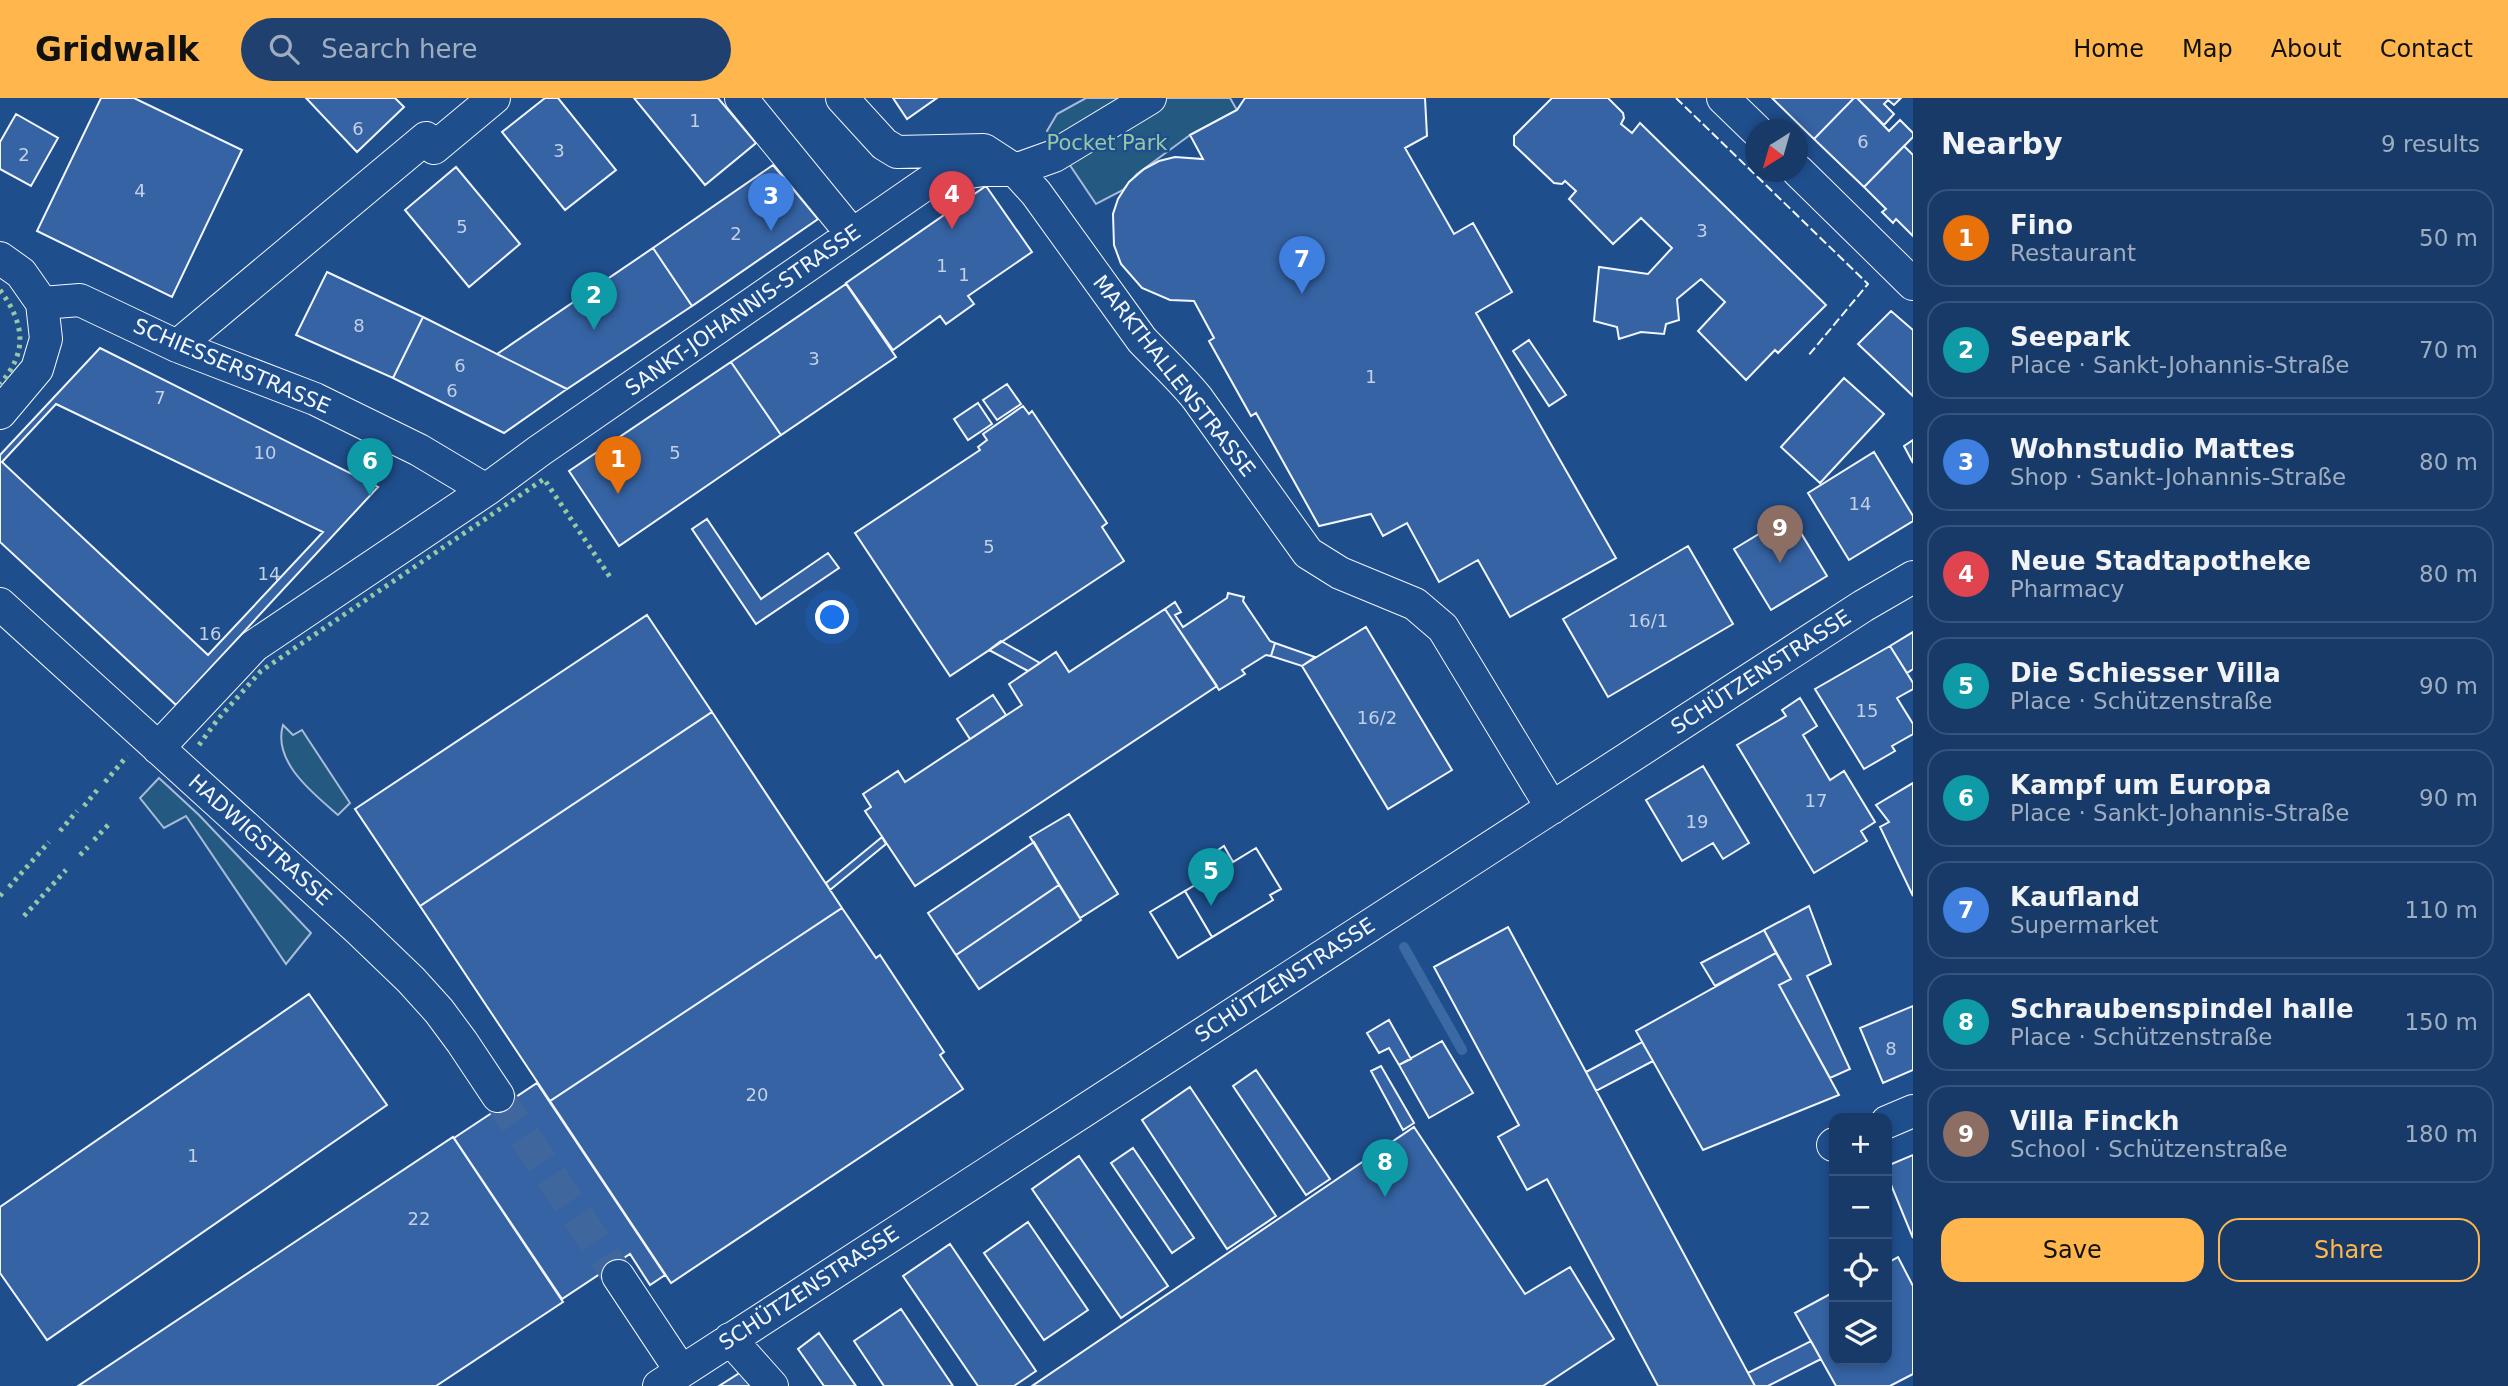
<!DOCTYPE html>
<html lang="en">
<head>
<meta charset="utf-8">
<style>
  :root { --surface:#173a69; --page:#20416f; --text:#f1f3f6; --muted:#9eadc0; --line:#36547d; --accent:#ffb74d }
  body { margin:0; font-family:"DejaVu Sans",sans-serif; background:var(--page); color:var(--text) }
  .controls { position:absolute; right:21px; bottom:21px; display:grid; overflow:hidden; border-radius:14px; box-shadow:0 4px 10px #0003 }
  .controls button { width:63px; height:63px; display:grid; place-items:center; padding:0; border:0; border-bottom:2px solid var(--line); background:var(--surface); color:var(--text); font:35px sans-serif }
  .compass { position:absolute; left:1745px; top:21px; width:63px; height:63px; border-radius:50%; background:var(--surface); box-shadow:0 4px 10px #0003; rotate:217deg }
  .you { position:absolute; left:833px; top:520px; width:24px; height:24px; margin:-18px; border:5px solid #fff; border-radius:50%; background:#1a73e8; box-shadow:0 0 0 10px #1a73e833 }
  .badge { display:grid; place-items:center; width:46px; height:46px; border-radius:50%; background:var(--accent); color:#fff; font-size:23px; font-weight:700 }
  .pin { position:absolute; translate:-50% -58px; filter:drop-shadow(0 2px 4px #0008) }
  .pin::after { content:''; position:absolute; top:37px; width:24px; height:21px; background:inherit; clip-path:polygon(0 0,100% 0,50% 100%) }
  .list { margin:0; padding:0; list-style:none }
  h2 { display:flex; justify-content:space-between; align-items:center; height:91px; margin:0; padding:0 28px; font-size:30px }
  h2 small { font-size:23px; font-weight:400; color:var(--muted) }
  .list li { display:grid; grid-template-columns:46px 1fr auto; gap:21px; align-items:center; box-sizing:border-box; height:98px; margin:0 14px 14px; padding:0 14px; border:2px solid var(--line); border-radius:21px }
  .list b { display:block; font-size:26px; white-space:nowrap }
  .list p { margin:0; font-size:23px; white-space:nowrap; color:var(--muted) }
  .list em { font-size:23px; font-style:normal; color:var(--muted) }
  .actions { display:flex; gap:14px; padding:21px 28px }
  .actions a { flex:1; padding:16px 0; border:2px solid var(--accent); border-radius:21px; text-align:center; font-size:24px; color:var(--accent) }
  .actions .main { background:var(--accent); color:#111 }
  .icon { flex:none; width:38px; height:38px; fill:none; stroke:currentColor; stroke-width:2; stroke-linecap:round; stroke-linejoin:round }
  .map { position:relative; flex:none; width:1913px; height:1288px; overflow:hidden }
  header { display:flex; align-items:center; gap:42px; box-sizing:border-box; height:98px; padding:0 35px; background:var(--accent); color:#111 }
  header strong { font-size:33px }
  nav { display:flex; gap:38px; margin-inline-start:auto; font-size:24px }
  .search { width:490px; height:63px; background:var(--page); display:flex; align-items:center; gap:18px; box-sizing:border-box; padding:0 24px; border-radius:38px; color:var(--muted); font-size:26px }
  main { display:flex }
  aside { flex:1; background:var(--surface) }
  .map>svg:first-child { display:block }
  .green { fill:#245a82; stroke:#a8bbd7; stroke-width:2 }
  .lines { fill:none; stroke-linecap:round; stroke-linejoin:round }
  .stream { stroke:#3b69a3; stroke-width:10 }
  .building { fill:#3563a3; stroke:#f2f6ff; stroke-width:2; fill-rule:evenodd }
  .street-tunnel { stroke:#3f679d; stroke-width:32; stroke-dasharray:32 16; stroke-linecap:butt }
  .street-casing { stroke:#f2f6ff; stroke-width:34 }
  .street { stroke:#1f4e8c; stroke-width:32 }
  .hedge { stroke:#97c8a6; stroke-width:5; stroke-dasharray:3.5 5; stroke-linecap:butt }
  .fence { stroke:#f2f6ff; stroke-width:2; stroke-dasharray:9 3.5; stroke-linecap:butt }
  .labels { text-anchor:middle; stroke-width:5; stroke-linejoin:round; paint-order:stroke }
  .number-label { font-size:18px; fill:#c3d1e8 }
  .park-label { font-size:21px; fill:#97c8a6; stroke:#1f4e8c }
  .street-label { font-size:21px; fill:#f2f6ff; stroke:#1f4e8c }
</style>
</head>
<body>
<header>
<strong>Gridwalk</strong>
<div class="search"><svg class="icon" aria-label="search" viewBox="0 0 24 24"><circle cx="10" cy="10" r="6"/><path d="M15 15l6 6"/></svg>Search here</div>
<nav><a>Home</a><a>Map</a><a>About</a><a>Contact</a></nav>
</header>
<main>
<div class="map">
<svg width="1913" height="1288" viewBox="0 0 1913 1288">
  <rect width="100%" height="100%" fill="#1f4e8c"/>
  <!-- green -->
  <path class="green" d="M 1086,0 L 1230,0 L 1237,12 L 1190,37 L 1137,76 L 1123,92 L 1096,106 L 1047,33 L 1057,16 Z
    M 283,627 L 293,637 L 302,632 L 350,705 L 338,717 C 314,696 272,664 283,627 Z
    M 159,680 L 199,717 L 311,835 L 286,866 L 186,718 L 164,730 L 140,700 Z"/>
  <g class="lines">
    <!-- stream -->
    <path class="stream" d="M 1404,849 L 1462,952"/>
  </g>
  <!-- building -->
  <path class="building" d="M 101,0 L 134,0 L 242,52 L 172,199 L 37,133 Z
    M 306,0 L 395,0 L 404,9 L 357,54 Z
    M 545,0 L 558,0 L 616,72 L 565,112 L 502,34 Z
    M 634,0 L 718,0 L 756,45 L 705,87 Z
    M 893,0 L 937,0 L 907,21 Z
    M 1245,0 L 1425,0 L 1427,38 L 1405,50 L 1454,136 L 1473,125 L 1512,194 L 1476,215 L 1616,460 L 1510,519 L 1478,462 L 1439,484 L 1407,425 L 1383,438 L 1371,416 L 1319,428 L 1256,315 L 1251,318 L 1209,243 L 1214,240 L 1194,203 L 1170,202 L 1142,190 L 1121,166 L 1114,147 L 1113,116 L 1118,101 L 1129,84 L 1144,71 L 1159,63 L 1175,59 L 1203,61 L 1190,37 L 1237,12 Z
    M 1552,0 L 1608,0 L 1623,15 L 1624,20 L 1621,26 L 1632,35 L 1640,25 L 1826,207 L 1778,255 L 1775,252 L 1746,282 L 1698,233 L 1725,204 L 1701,181 L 1677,201 L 1679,222 L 1666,226 L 1664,236 L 1641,234 L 1619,241 L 1617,229 L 1594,223 L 1599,169 L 1648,176 L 1672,150 L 1641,120 L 1613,146 L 1569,101 L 1576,93 L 1565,83 L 1562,86 L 1554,85 L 1514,47 L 1514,38 Z
    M 1772,0 L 1854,0 L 1814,41 Z
    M 1854,0 L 1857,0 L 1889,33 L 1900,22 L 1913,35 L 1913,39 L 1864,89 L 1814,41 Z
    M 1857,0 L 1901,0 L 1894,7 L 1888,2 L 1884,6 L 1894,16 L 1884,27 Z
    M 16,16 L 58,40 L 31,88 L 0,71 L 0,44 Z
    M 1904,48 L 1913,57 L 1913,138 L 1896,121 L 1893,125 L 1882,114 L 1886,111 L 1864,89 Z
    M 773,67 L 818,121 L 692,208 L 653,150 Z
    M 456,69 L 520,146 L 469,189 L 405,112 Z
    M 986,88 L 1032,154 L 968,198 L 974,206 L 946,226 L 940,218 L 893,252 L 846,185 Z
    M 653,150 L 692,208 L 567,291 L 497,256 Z
    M 327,174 L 423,219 L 393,280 L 296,237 Z
    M 846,186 L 896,259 L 781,337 L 731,264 Z
    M 1891,213 L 1913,232 L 1913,298 L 1858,246 Z
    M 423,219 L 567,291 L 504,335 L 393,280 Z
    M 1529,242 L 1566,297 L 1549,308 L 1513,253 Z
    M 100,250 L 378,389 L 176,607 L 0,444 L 0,357 ZM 56,306 L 323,434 L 208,557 L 2,364 Z
    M 731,264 L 781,337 L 619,448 L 569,373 Z
    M 1844,280 L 1884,316 L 1820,385 L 1781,349 Z
    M 1007,286 L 1021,306 L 997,322 L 983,302 Z
    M 978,305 L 992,326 L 968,342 L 954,321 Z
    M 1023,308 L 1029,316 L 1032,313 L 1107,425 L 1102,429 L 1124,463 L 950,578 L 855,435 L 980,352 L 978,349 L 987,342 L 983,336 Z
    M 1913,342 L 1913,365 L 1904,348 Z
    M 1874,354 L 1913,418 L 1913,423 L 1849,462 L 1808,395 Z
    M 1790,417 L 1827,478 L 1771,512 L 1734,451 Z
    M 707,421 L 761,501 L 828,455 L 839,470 L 756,526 L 692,431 Z
    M 1688,448 L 1733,526 L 1608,599 L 1563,521 Z
    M 1228,495 L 1244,499 L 1243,503 L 1270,543 L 1275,545 L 1271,558 L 1266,557 L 1242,572 L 1245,576 L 1219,592 L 1165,511 L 1175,504 L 1181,514 L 1175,517 L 1183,529 L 1227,500 Z
    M 1165,511 L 1217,588 L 915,788 L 865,713 L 871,709 L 863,696 L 898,673 L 905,684 L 1022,607 L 1009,586 L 1056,554 L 1069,574 Z
    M 647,517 L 712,614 L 420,808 L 355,711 Z
    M 1366,529 L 1452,672 L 1388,711 L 1302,568 Z
    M 1913,534 L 1913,571 L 1907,575 L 1890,548 Z
    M 1001,543 L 1040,565 L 1028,573 L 989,552 Z
    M 1275,545 L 1315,559 L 1302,568 L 1271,558 Z
    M 1890,548 L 1913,585 L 1913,591 L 1897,600 L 1913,626 L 1913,636 L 1892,648 L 1895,653 L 1864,671 L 1815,591 Z
    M 993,597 L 1006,617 L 970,641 L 957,621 Z
    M 1800,600 L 1817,628 L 1803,637 L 1830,682 L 1844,673 L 1875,724 L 1861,733 L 1867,743 L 1814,775 L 1737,647 L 1786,618 L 1782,612 Z
    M 712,614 L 842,810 L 550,1003 L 420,808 Z
    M 1703,668 L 1749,745 L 1723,761 L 1713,745 L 1682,763 L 1646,702 Z
    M 1913,685 L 1913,798 L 1880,729 L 1889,724 L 1876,707 Z
    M 1069,716 L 1118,796 L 1080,820 L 1030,739 Z
    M 882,739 L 886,746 L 830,792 L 826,785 Z
    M 1034,744 L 1059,787 L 956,857 L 928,815 Z
    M 1224,748 L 1233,764 L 1220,772 L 1212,756 Z
    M 1224,748 L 1233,764 L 1256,750 L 1281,791 L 1270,797 L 1273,802 L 1178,860 L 1150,814 L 1220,772 L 1212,756 Z
    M 1256,750 L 1281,791 L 1270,797 L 1273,802 L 1212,839 L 1185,793 Z
    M 1059,787 L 1081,822 L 979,891 L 956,857 Z
    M 1185,793 L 1212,839 L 1178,860 L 1150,814 Z
    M 1809,808 L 1831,866 L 1807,878 L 1850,971 L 1830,980 L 1779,887 L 1791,881 L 1764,832 Z
    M 842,810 L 876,860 L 880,857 L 944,954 L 940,957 L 963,991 L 671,1185 L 550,1003 Z
    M 1508,829 L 1586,974 L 1755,1288 L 1658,1288 L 1547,1081 L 1527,1092 L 1498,1039 L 1519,1027 L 1434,869 Z
    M 1764,832 L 1776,855 L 1715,888 L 1701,865 Z
    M 1776,855 L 1791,881 L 1779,887 L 1839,997 L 1703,1052 L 1636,933 Z
    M 309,896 L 387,1007 L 47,1242 L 0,1175 L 0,1109 Z
    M 1913,908 L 1913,972 L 1883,985 L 1860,930 Z
    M 1389,922 L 1411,961 L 1399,967 L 1389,950 L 1379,955 L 1367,935 Z
    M 1442,943 L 1473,995 L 1429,1020 L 1399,967 Z
    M 1642,944 L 1653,963 L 1596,993 L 1586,974 Z
    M 1381,968 L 1414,1025 L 1403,1032 L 1371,973 Z
    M 1256,972 L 1330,1081 L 1306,1097 L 1233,988 Z
    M 537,985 L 665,1177 L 650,1187 L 630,1156 L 562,1201 L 454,1040 Z
    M 1190,989 L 1276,1118 L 1227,1151 L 1142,1022 Z
    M 1414,1029 L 1525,1196 L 1570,1169 L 1614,1241 L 1543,1288 L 1032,1288 Z
    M 453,1039 L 563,1204 L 436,1288 L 78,1288 Z
    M 1133,1050 L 1194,1140 L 1172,1155 L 1111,1065 Z
    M 1913,1057 L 1913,1140 L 1887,1077 L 1887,1068 Z
    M 1079,1058 L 1168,1188 L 1121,1220 L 1032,1091 Z
    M 1028,1124 L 1088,1212 L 1044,1242 L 984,1155 Z
    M 950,1146 L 1036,1273 L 1014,1288 L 978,1288 L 903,1178 Z
    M 1898,1159 L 1913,1188 L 1913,1276 L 1890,1288 L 1836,1288 L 1795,1215 L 1834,1194 L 1834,1262 L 1887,1262 L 1887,1165 Z
    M 901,1211 L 953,1288 L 884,1288 L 854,1243 Z
    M 819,1235 L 856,1288 L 824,1288 L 798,1251 Z
    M 1811,1243 L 1821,1261 L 1768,1288 L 1755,1288 L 1748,1275 Z
    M 741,1274 L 754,1288 L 719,1288 Z"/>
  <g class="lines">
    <!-- street-tunnel -->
    <path class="street-tunnel" d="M 498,998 L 618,1178"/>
    <defs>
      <path id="street" d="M 741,0 L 852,136
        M 842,0 L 884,46 L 897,54 L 984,52 L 1015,72 L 1036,95 L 1142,242 C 1161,262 1180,279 1197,300 L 1308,455 L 1340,475 L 1415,506 L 1443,530 L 1552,710
        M 1723,0 L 1756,32
        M 1798,73 L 1913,186
        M 0,160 L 21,175 L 42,205 L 46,241 L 37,271 L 0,315
        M 42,205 L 80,202 L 177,248 L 315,301 L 419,352 L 486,392
        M 177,248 L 426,40 L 434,50 L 494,0
        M 0,506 L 360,833 L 411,882 L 439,913 L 462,944 L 498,998
        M 158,650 L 254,548 L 486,392 L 539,353 L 927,85 L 938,79 L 983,72 L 1015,72 L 1054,58 L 1150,0
        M 1887,1024 L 1913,1013
        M 1833,1047 L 1834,1046
        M 618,1178 L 681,1273
        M 730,1241 L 772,1288
        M 659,1288 L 1863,508 L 1913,479"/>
    </defs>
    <!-- street casing -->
    <use href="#street" class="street-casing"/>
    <!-- street -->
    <use href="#street" class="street"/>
    <!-- hedge -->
    <path class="hedge" d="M 0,192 C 24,225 29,253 0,286
      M 199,647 L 218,621 L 261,573 L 544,381 L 610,479
      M 105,684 L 127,658
      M 84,708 L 99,690
      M 60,733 L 77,713
      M 94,742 L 110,725
      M 80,757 L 88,749
      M 9,789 L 49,744
      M 0,798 L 3,794
      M 24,818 L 66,772"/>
    <!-- fence -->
    <path class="fence" d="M 1676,0 L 1868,186 L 1808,258"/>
  </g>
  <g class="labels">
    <!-- number labels -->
    <g class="number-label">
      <text x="695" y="29">1</text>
      <text x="358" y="37">6</text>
      <text x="1863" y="50">6</text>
      <text x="559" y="59">3</text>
      <text x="24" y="63">2</text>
      <text x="140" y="99">4</text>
      <text x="462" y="135">5</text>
      <text x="1702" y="139">3</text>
      <text x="736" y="142">2</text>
      <text x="942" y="174">1</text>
      <text x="964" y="183">1</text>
      <text x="359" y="234">8</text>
      <text x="814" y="267">3</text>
      <text x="460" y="274">6</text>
      <text x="1371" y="285">1</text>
      <text x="452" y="299">6</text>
      <text x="160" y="306">7</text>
      <text x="265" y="361">10</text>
      <text x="675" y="361">5</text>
      <text x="1860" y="412">14</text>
      <text x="989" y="455">5</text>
      <text x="269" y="482">14</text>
      <text x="1648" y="529">16/1</text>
      <text x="210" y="542">16</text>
      <text x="1867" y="619">15</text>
      <text x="1377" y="626">16/2</text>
      <text x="1816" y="709">17</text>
      <text x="1697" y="730">19</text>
      <text x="1891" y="957">8</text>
      <text x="757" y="1003">20</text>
      <text x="193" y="1064">1</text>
      <text x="419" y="1127">22</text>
    </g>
    <!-- park labels -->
    <g class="park-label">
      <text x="1107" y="52">Pocket Park</text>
    </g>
    <!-- street labels -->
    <g class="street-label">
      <text transform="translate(743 212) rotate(-35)" y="7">SANKT-JOHANNIS-STRASSE</text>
      <text transform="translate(232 268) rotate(23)" y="7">SCHIESSERSTRASSE</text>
      <text transform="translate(1174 278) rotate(52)" y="7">MARKTHALLENSTRASSE</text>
      <text transform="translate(1761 574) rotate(-33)" y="7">SCHÜTZENSTRASSE</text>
      <text transform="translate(260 742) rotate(42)" y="7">HADWIGSTRASSE</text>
      <text transform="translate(1285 882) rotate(-33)" y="7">SCHÜTZENSTRASSE</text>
      <text transform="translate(809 1190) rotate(-33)" y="7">SCHÜTZENSTRASSE</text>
    </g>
  </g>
</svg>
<div class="controls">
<button>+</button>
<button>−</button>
<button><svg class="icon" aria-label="locate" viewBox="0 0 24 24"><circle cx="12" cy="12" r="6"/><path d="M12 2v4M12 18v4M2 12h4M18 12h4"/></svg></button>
<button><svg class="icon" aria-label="layers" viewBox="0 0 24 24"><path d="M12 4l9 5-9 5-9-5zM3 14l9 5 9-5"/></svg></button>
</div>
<svg class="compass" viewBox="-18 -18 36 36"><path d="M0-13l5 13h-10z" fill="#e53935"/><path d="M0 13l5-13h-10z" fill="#9eadc0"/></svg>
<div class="you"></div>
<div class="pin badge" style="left:618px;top:396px;background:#e8710a">1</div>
<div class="pin badge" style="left:594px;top:232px;background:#0f9aa8">2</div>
<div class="pin badge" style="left:771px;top:133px;background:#3f7fe0">3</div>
<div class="pin badge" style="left:952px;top:131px;background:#e0444e">4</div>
<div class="pin badge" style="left:1211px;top:808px;background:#0f9aa8">5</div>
<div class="pin badge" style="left:370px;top:398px;background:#0f9aa8">6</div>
<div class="pin badge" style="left:1302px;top:196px;background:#3f7fe0">7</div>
<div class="pin badge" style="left:1385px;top:1099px;background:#0f9aa8">8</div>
<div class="pin badge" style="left:1780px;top:465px;background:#8d6e63">9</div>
</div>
<aside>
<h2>Nearby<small>9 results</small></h2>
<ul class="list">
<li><span class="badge" style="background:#e8710a">1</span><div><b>Fino</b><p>Restaurant</p></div><em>50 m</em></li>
<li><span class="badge" style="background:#0f9aa8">2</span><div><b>Seepark</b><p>Place · Sankt-Johannis-Straße</p></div><em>70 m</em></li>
<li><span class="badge" style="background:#3f7fe0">3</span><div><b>Wohnstudio Mattes</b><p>Shop · Sankt-Johannis-Straße</p></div><em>80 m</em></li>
<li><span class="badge" style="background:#e0444e">4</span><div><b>Neue Stadtapotheke</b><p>Pharmacy</p></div><em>80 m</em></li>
<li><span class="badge" style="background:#0f9aa8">5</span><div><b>Die Schiesser Villa</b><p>Place · Schützenstraße</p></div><em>90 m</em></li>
<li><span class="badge" style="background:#0f9aa8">6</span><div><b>Kampf um Europa</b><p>Place · Sankt-Johannis-Straße</p></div><em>90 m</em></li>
<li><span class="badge" style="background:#3f7fe0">7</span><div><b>Kaufland</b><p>Supermarket</p></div><em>110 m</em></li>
<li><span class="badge" style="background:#0f9aa8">8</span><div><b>Schraubenspindel halle</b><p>Place · Schützenstraße</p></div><em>150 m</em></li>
<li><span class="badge" style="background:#8d6e63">9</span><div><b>Villa Finckh</b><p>School · Schützenstraße</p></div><em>180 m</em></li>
</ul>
<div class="actions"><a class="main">Save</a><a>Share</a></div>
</aside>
</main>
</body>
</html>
